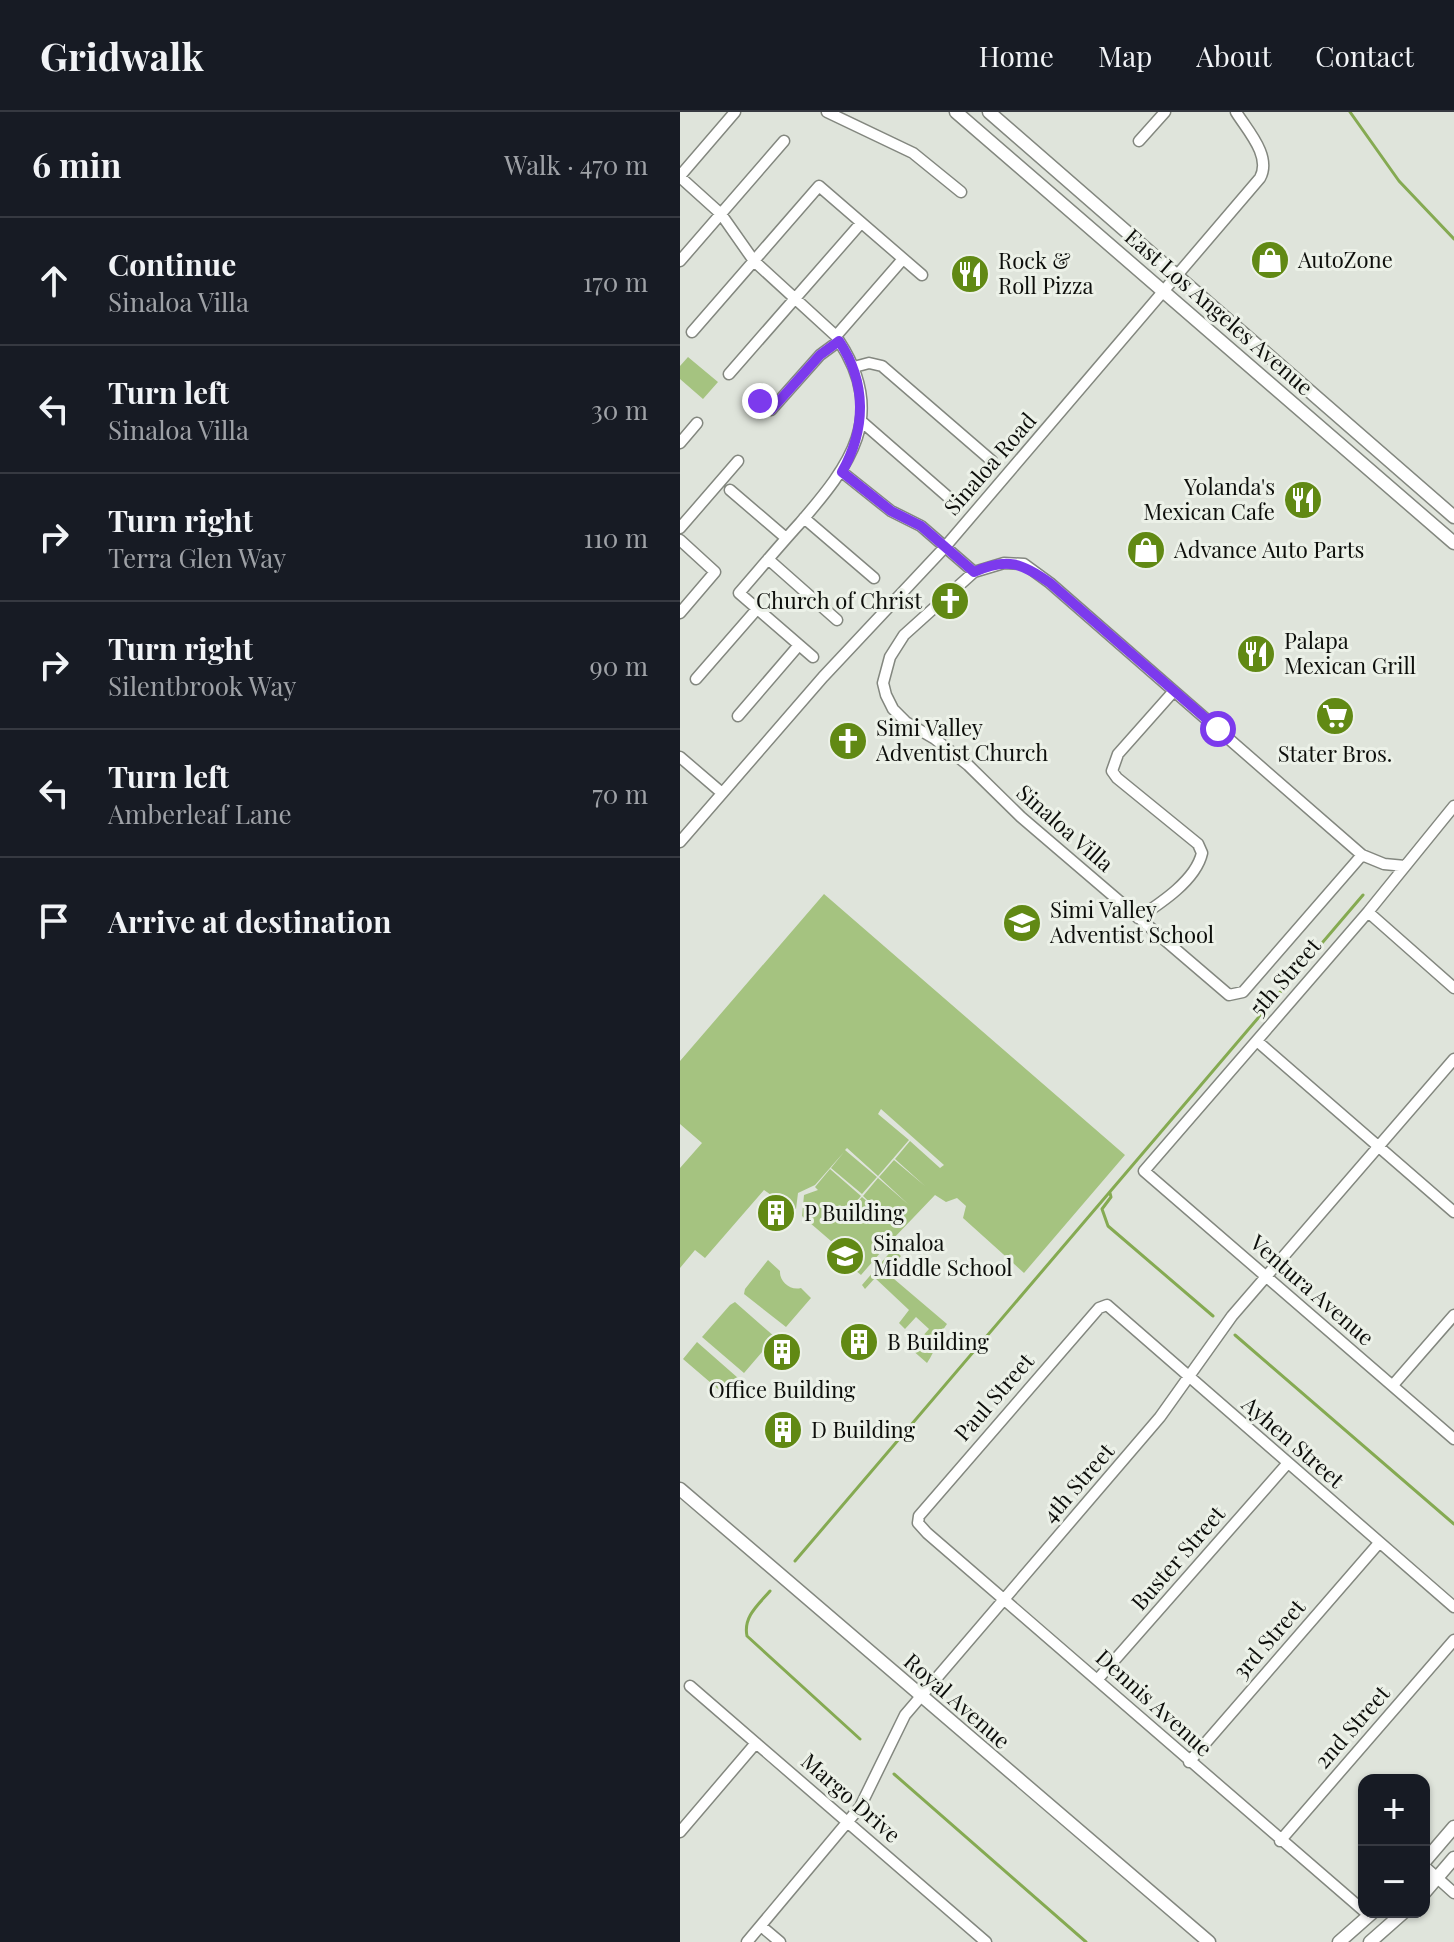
<!DOCTYPE html>
<html lang="en">
<head>
<meta charset="utf-8">
<style>
  :root { --surface:#171b24; --page:#242831; --text:#f1f3f6; --muted:#9ea1a6; --line:#363941 }
  body { margin:0; font-family:"Playfair Display",serif; background:var(--page); color:var(--text) }
  .controls { position:absolute; right:24px; bottom:24px; display:grid; overflow:hidden; border-radius:16px; box-shadow:0 2px 6px #0004 }
  .controls button { width:72px; height:72px; display:grid; place-items:center; padding:0; border:0; border-bottom:2px solid var(--line); background:var(--surface); color:var(--text); font:40px sans-serif }
  .stop { position:absolute; width:24px; height:24px; margin:-18px; border:6px solid #7c3aed; border-radius:50%; background:#fff }
  .stop.end { background:#7c3aed; border-color:#fff; box-shadow:0 2px 8px #0008 }
  .list { margin:0; padding:0; list-style:none }
  h2 { display:flex; justify-content:space-between; align-items:center; height:104px; margin:0; padding:0 32px; font-size:34px }
  h2 small { font-size:26px; font-weight:400; color:var(--muted) }
  .list li { display:grid; grid-template-columns:52px 1fr auto; gap:24px; align-items:center; box-sizing:border-box; height:128px; padding:0 32px; border-top:2px solid var(--line) }
  .list b { display:block; font-size:30px; white-space:nowrap }
  .list p { margin:0; font-size:26px; white-space:nowrap; color:var(--muted) }
  .list em { font-size:26px; font-style:normal; color:var(--muted) }
  .icon { flex:none; width:44px; height:44px; fill:none; stroke:currentColor; stroke-width:2; stroke-linecap:round; stroke-linejoin:round }
  .map { position:relative; flex:none; width:774px; height:1830px; overflow:hidden }
  header { display:flex; align-items:center; gap:48px; box-sizing:border-box; height:112px; padding:0 40px; background:var(--surface); border-bottom:2px solid var(--line) }
  header strong { font-size:38px }
  nav { display:flex; gap:44px; margin-inline-start:auto; font-size:28px }
  main { display:flex }
  aside { flex:1; background:var(--surface) }
  .map>svg:first-child { display:block }
  .green { fill:#a5c380 }
  .lines { fill:none; stroke-linecap:round; stroke-linejoin:round }
  .stream { stroke:#85aa52; stroke-width:3 }
  .minor-casing { stroke:#83877f; stroke-width:13 }
  .major-casing { stroke:#83877f; stroke-width:15 }
  .minor { stroke:#fff; stroke-width:10 }
  .major { stroke:#fff; stroke-width:12 }
  .route { stroke:#7c3aed; stroke-width:10 }
  .labels { text-anchor:middle; stroke-width:6; stroke-linejoin:round; paint-order:stroke }
  .poi-label { font-size:22px; fill:#0d0e0b; stroke:#ecf1e8; text-anchor:start }
  .street-label { font-size:22px; fill:#0d0e0b; stroke:#ecf1e8 }
</style>
</head>
<body>
<header>
<strong>Gridwalk</strong>
<nav><a>Home</a><a>Map</a><a>About</a><a>Contact</a></nav>
</header>
<main>
<aside>
<h2>6 min<small>Walk · 470 m</small></h2>
<ul class="list">
<li><svg class="icon" aria-label="ahead" viewBox="0 0 24 24"><path d="M12 20V5M6 11l6-6 6 6"/></svg><div><b>Continue</b><p>Sinaloa Villa</p></div><em>170 m</em></li>
<li><svg class="icon" aria-label="left" viewBox="0 0 24 24"><path d="M17 20v-9H6M10 6l-5 5 5 5"/></svg><div><b>Turn left</b><p>Sinaloa Villa</p></div><em>30 m</em></li>
<li><svg class="icon" aria-label="right" viewBox="0 0 24 24"><path d="M7 20v-9h11M14 6l5 5-5 5"/></svg><div><b>Turn right</b><p>Terra Glen Way</p></div><em>110 m</em></li>
<li><svg class="icon" aria-label="right" viewBox="0 0 24 24"><path d="M7 20v-9h11M14 6l5 5-5 5"/></svg><div><b>Turn right</b><p>Silentbrook Way</p></div><em>90 m</em></li>
<li><svg class="icon" aria-label="left" viewBox="0 0 24 24"><path d="M17 20v-9H6M10 6l-5 5 5 5"/></svg><div><b>Turn left</b><p>Amberleaf Lane</p></div><em>70 m</em></li>
<li><svg class="icon" aria-label="arrive" viewBox="0 0 24 24"><path d="M6 21V4h12l-3 4 3 4H6"/></svg><div><b>Arrive at destination</b></div></li>
</ul>
</aside>
<div class="map">
<svg width="774" height="1830" viewBox="0 0 774 1830">
  <rect width="100%" height="100%" fill="#dfe4db"/>
  <!-- green -->
  <path class="green" d="M 8,245 L 38,270 L 23,287 L 0,267 L 0,254 Z
    M 144,782 L 445,1043 L 344,1161 L 283,1106 L 286,1094 L 277,1086 L 266,1090 L 255,1083 L 212,1128 L 203,1122 L 199,1126 L 207,1133 L 181,1163 L 169,1153 L 173,1148 L 122,1104 L 124,1083 L 138,1078 L 135,1075 L 150,1057 L 181,1084 L 166,1102 L 182,1085 L 213,1112 L 183,1084 L 198,1066 L 229,1093 L 199,1065 L 214,1048 L 245,1074 L 215,1047 L 230,1029 L 260,1056 L 264,1053 L 201,997 L 198,1002 L 229,1028 L 198,1064 L 167,1036 L 165,1038 L 197,1065 L 182,1082 L 151,1056 L 164,1040 L 135,1073 L 118,1081 L 116,1097 L 112,1097 L 96,1083 L 94,1085 L 84,1078 L 25,1146 L 15,1138 L 0,1156 L 0,1056 L 22,1031 L 0,1012 L 0,949 Z
    M 213,1137 L 221,1144 L 207,1161 L 267,1212 C 257,1224 256,1239 247,1251 L 231,1237 L 249,1217 L 236,1205 L 225,1217 L 219,1211 L 229,1198 L 195,1166 L 185,1177 L 182,1173 Z
    M 88,1148 L 100,1159 C 99,1169 110,1179 121,1176 L 131,1186 L 106,1215 L 64,1182 L 65,1177 Z
    M 55,1190 L 95,1225 L 64,1261 L 22,1225 L 50,1193 Z
    M 17,1230 L 58,1266 L 45,1283 L 3,1247 Z"/>
  <g class="lines">
    <!-- stream -->
    <path class="stream" d="M 670,0 L 719,69 L 774,127
      M 430,1081 L 431,1085 L 422,1097 L 428,1114 L 533,1204
      M 555,1223 L 774,1412
      M 115,1449 L 683,783
      M 90,1479 C 78,1493 63,1505 67,1524 L 180,1627
      M 214,1662 L 406,1830"/>
    <defs>
      <path id="minor" d="M 147,0 L 233,41 L 281,80
        M 459,29 L 485,0
        M 0,64 L 55,0
        M 0,65 L 41,102 L 74,149 L 156,224 L 223,147
        M 0,149 L 104,29
        M 12,220 L 139,74 L 242,163
        M 174,255 L 189,251 L 202,254 L 312,349
        M 49,262 L 181,111
        M 80,289 L 91,298 L 140,243 L 159,229 C 208,304 170,353 120,411 C 99,434 79,458 59,481 L 133,545
        M 181,309 L 275,391
        M 0,331 L 17,311
        M 162,360 L 211,399 L 241,414 L 294,460
        M 50,378 L 106,426
        M 124,406 L 194,466
        M 0,416 L 58,349
        M 0,428 L 35,460 L 0,501
        M 88,447 L 157,508
        M 16,567 L 77,497
        M 58,604 L 119,533
        M 0,645 L 42,681
        M 774,694 L 688,800 L 464,1059 L 774,1327
        M 0,730 L 143,565 L 265,435 L 580,66 C 592,44 567,18 556,0
        M 682,743 L 563,880 L 549,883 L 341,705 L 288,653 L 255,627 L 226,610 L 213,597 L 206,583 L 203,571 L 210,545 L 224,523 L 294,460 L 324,451 L 344,452 L 370,471 L 682,743 L 704,752 L 725,754
        M 688,800 L 774,876
        M 458,806 C 481,791 516,768 522,741 L 518,732 L 437,666 L 432,659 L 438,642 L 493,580
        M 577,929 L 774,1100
        M 713,1273 L 774,1203
        M 418,1567 L 607,1352
        M 10,1574 L 306,1830
        M 509,1650 L 699,1431
        M 0,1720 L 76,1631
        M 600,1729 L 774,1528
        M 744,1754 L 774,1781
        M 684,1799 L 247,1421 L 238,1411 L 239,1404 L 419,1196 L 427,1193 L 774,1495
        M 81,1814 L 100,1830
        M 67,1830 L 180,1695 L 225,1603 L 480,1305 L 552,1204 L 774,947"/>
      <path id="major" d="M 276,0 L 774,431
        M 309,0 L 774,405
        M 0,1377 L 529,1830
        M 744,1750 L 774,1715
        M 744,1781 L 774,1746
        M 659,1830 L 693,1800
        M 690,1830 L 724,1800"/>
    </defs>
    <!-- minor casing -->
    <use href="#minor" class="minor-casing"/>
    <!-- major casing -->
    <use href="#major" class="major-casing"/>
    <!-- minor -->
    <use href="#minor" class="minor"/>
    <!-- major -->
    <use href="#major" class="major"/>
  </g>
  <g class="lines">
    <!-- route -->
    <path class="route" d="M 80,289 L 91,298 L 140,243 L 159,229 C 187,271 186,317 162,360 L 211,399 L 241,414 L 294,460 C 327,445 342,451 370,471 L 538,617"/>
  </g>
  <!-- icons -->
  <defs>
    <symbol id="shop-disc" viewBox="-11 -11 22 22"><circle r="9.5" fill="#618914" stroke="#ecf1e8"/><path d="M-5-2.5h2.3a2.7 3.5 0 0 1 5.4 0H5L5.5 6h-11ZM-1.5-2.5h3a1.5 2.3 0 0 0-3 0Z" fill="#fff"/></symbol>
    <symbol id="restaurant-disc" viewBox="-11 -11 22 22"><circle r="9.5" fill="#618914" stroke="#ecf1e8"/><path d="M-5-6h1v4h1v-4h1v4h1v-4h1v5L-1.5 .5V6h-2V.5L-5-1ZM5-6V6H3V1.5H1.5Q1.5-4 5-6Z" fill="#fff"/></symbol>
    <symbol id="church-disc" viewBox="-11 -11 22 22"><circle r="9.5" fill="#618914" stroke="#ecf1e8"/><path d="M-1.2-6h2.4v3.5h3.3v2.4h-3.3V6h-2.4V-.1h-3.3v-2.4h3.3Z" fill="#fff"/></symbol>
    <symbol id="supermarket-disc" viewBox="-11 -11 22 22"><circle r="9.5" fill="#618914" stroke="#ecf1e8"/><path d="M-6-5.5h2.5l.6 2H6L4.5 2H-2.5L-4.4-4H-6ZM-1.5 3.2a1.3 1.3 0 1 0 .1 0ZM3 3.2a1.3 1.3 0 1 0 .1 0Z" fill="#fff"/></symbol>
    <symbol id="school-disc" viewBox="-11 -11 22 22"><circle r="9.5" fill="#618914" stroke="#ecf1e8"/><path d="M0-5L7-2L0 1L-7-2ZM-4 1L0 2.5L4 1V4Q0 6-4 4Z" fill="#fff"/></symbol>
    <symbol id="building-disc" viewBox="-11 -11 22 22"><circle r="9.5" fill="#618914" stroke="#ecf1e8"/><path d="M-4-6H4V6H1V3H-1V6H-4ZM-2.5-4.3h1.7v1.8h-1.7ZM.8-4.3h1.7v1.8H.8ZM-2.5-1h1.7V.8h-1.7ZM.8-1h1.7V.8H.8Z" fill="#fff"/></symbol>
  </defs>
  <g fill-rule="evenodd">
    <use href="#shop-disc" x="568" y="126" width="44" height="44"/>
    <use href="#restaurant-disc" x="268" y="140" width="44" height="44"/>
    <use href="#restaurant-disc" x="601" y="366" width="44" height="44"/>
    <use href="#shop-disc" x="444" y="416" width="44" height="44"/>
    <use href="#church-disc" x="248" y="467" width="44" height="44"/>
    <use href="#restaurant-disc" x="554" y="520" width="44" height="44"/>
    <use href="#supermarket-disc" x="633" y="582" width="44" height="44"/>
    <use href="#church-disc" x="146" y="607" width="44" height="44"/>
    <use href="#school-disc" x="320" y="789" width="44" height="44"/>
    <use href="#building-disc" x="74" y="1079" width="44" height="44"/>
    <use href="#school-disc" x="143" y="1122" width="44" height="44"/>
    <use href="#building-disc" x="157" y="1208" width="44" height="44"/>
    <use href="#building-disc" x="80" y="1218" width="44" height="44"/>
    <use href="#building-disc" x="81" y="1296" width="44" height="44"/>
  </g>
  <g class="labels">
    <!-- poi labels -->
    <g class="poi-label">
      <text x="618" y="156">AutoZone</text>
      <text x="318" y="157">Rock &amp;<tspan x="318" dy="25">Roll Pizza</tspan></text>
      <text x="595" y="383" text-anchor="end">Yolanda's<tspan x="595" dy="25">Mexican Cafe</tspan></text>
      <text x="494" y="446">Advance Auto Parts</text>
      <text x="242" y="497" text-anchor="end">Church of Christ</text>
      <text x="604" y="537">Palapa<tspan x="604" dy="25">Mexican Grill</tspan></text>
      <text x="196" y="624">Simi Valley<tspan x="196" dy="25">Adventist Church</tspan></text>
      <text x="655" y="650" text-anchor="middle">Stater Bros.</text>
      <text x="370" y="806">Simi Valley<tspan x="370" dy="25">Adventist School</tspan></text>
      <text x="124" y="1109">P Building</text>
      <text x="193" y="1139">Sinaloa<tspan x="193" dy="25">Middle School</tspan></text>
      <text x="207" y="1238">B Building</text>
      <text x="102" y="1286" text-anchor="middle">Office Building</text>
      <text x="131" y="1326">D Building</text>
    </g>
    <!-- street labels -->
    <g class="street-label">
      <text transform="translate(539 200) rotate(41)" y="8">East Los Angeles Avenue</text>
      <text transform="translate(310 352) rotate(-49)" y="8">Sinaloa Road</text>
      <text transform="translate(385 716) rotate(41)" y="8">Sinaloa Villa</text>
      <text transform="translate(605 865) rotate(-49)" y="8">5th Street</text>
      <text transform="translate(632 1178) rotate(41)" y="8">Ventura Avenue</text>
      <text transform="translate(314 1285) rotate(-49)" y="8">Paul Street</text>
      <text transform="translate(613 1330) rotate(41)" y="8">Ayhen Street</text>
      <text transform="translate(398 1371) rotate(-49)" y="8">4th Street</text>
      <text transform="translate(498 1446) rotate(-49)" y="8">Buster Street</text>
      <text transform="translate(589 1527) rotate(-49)" y="8">3rd Street</text>
      <text transform="translate(277 1589) rotate(41)" y="8">Royal Avenue</text>
      <text transform="translate(474 1591) rotate(42)" y="8">Dennis Avenue</text>
      <text transform="translate(672 1615) rotate(-49)" y="8">2nd Street</text>
      <text transform="translate(171 1686) rotate(41)" y="8">Margo Drive</text>
    </g>
  </g>
</svg>
<div class="controls">
<button>+</button>
<button>−</button>
</div>
<div class="stop" style="left:538px;top:617px"></div>
<div class="stop end" style="left:80px;top:289px"></div>
</div>
</main>
</body>
</html>
